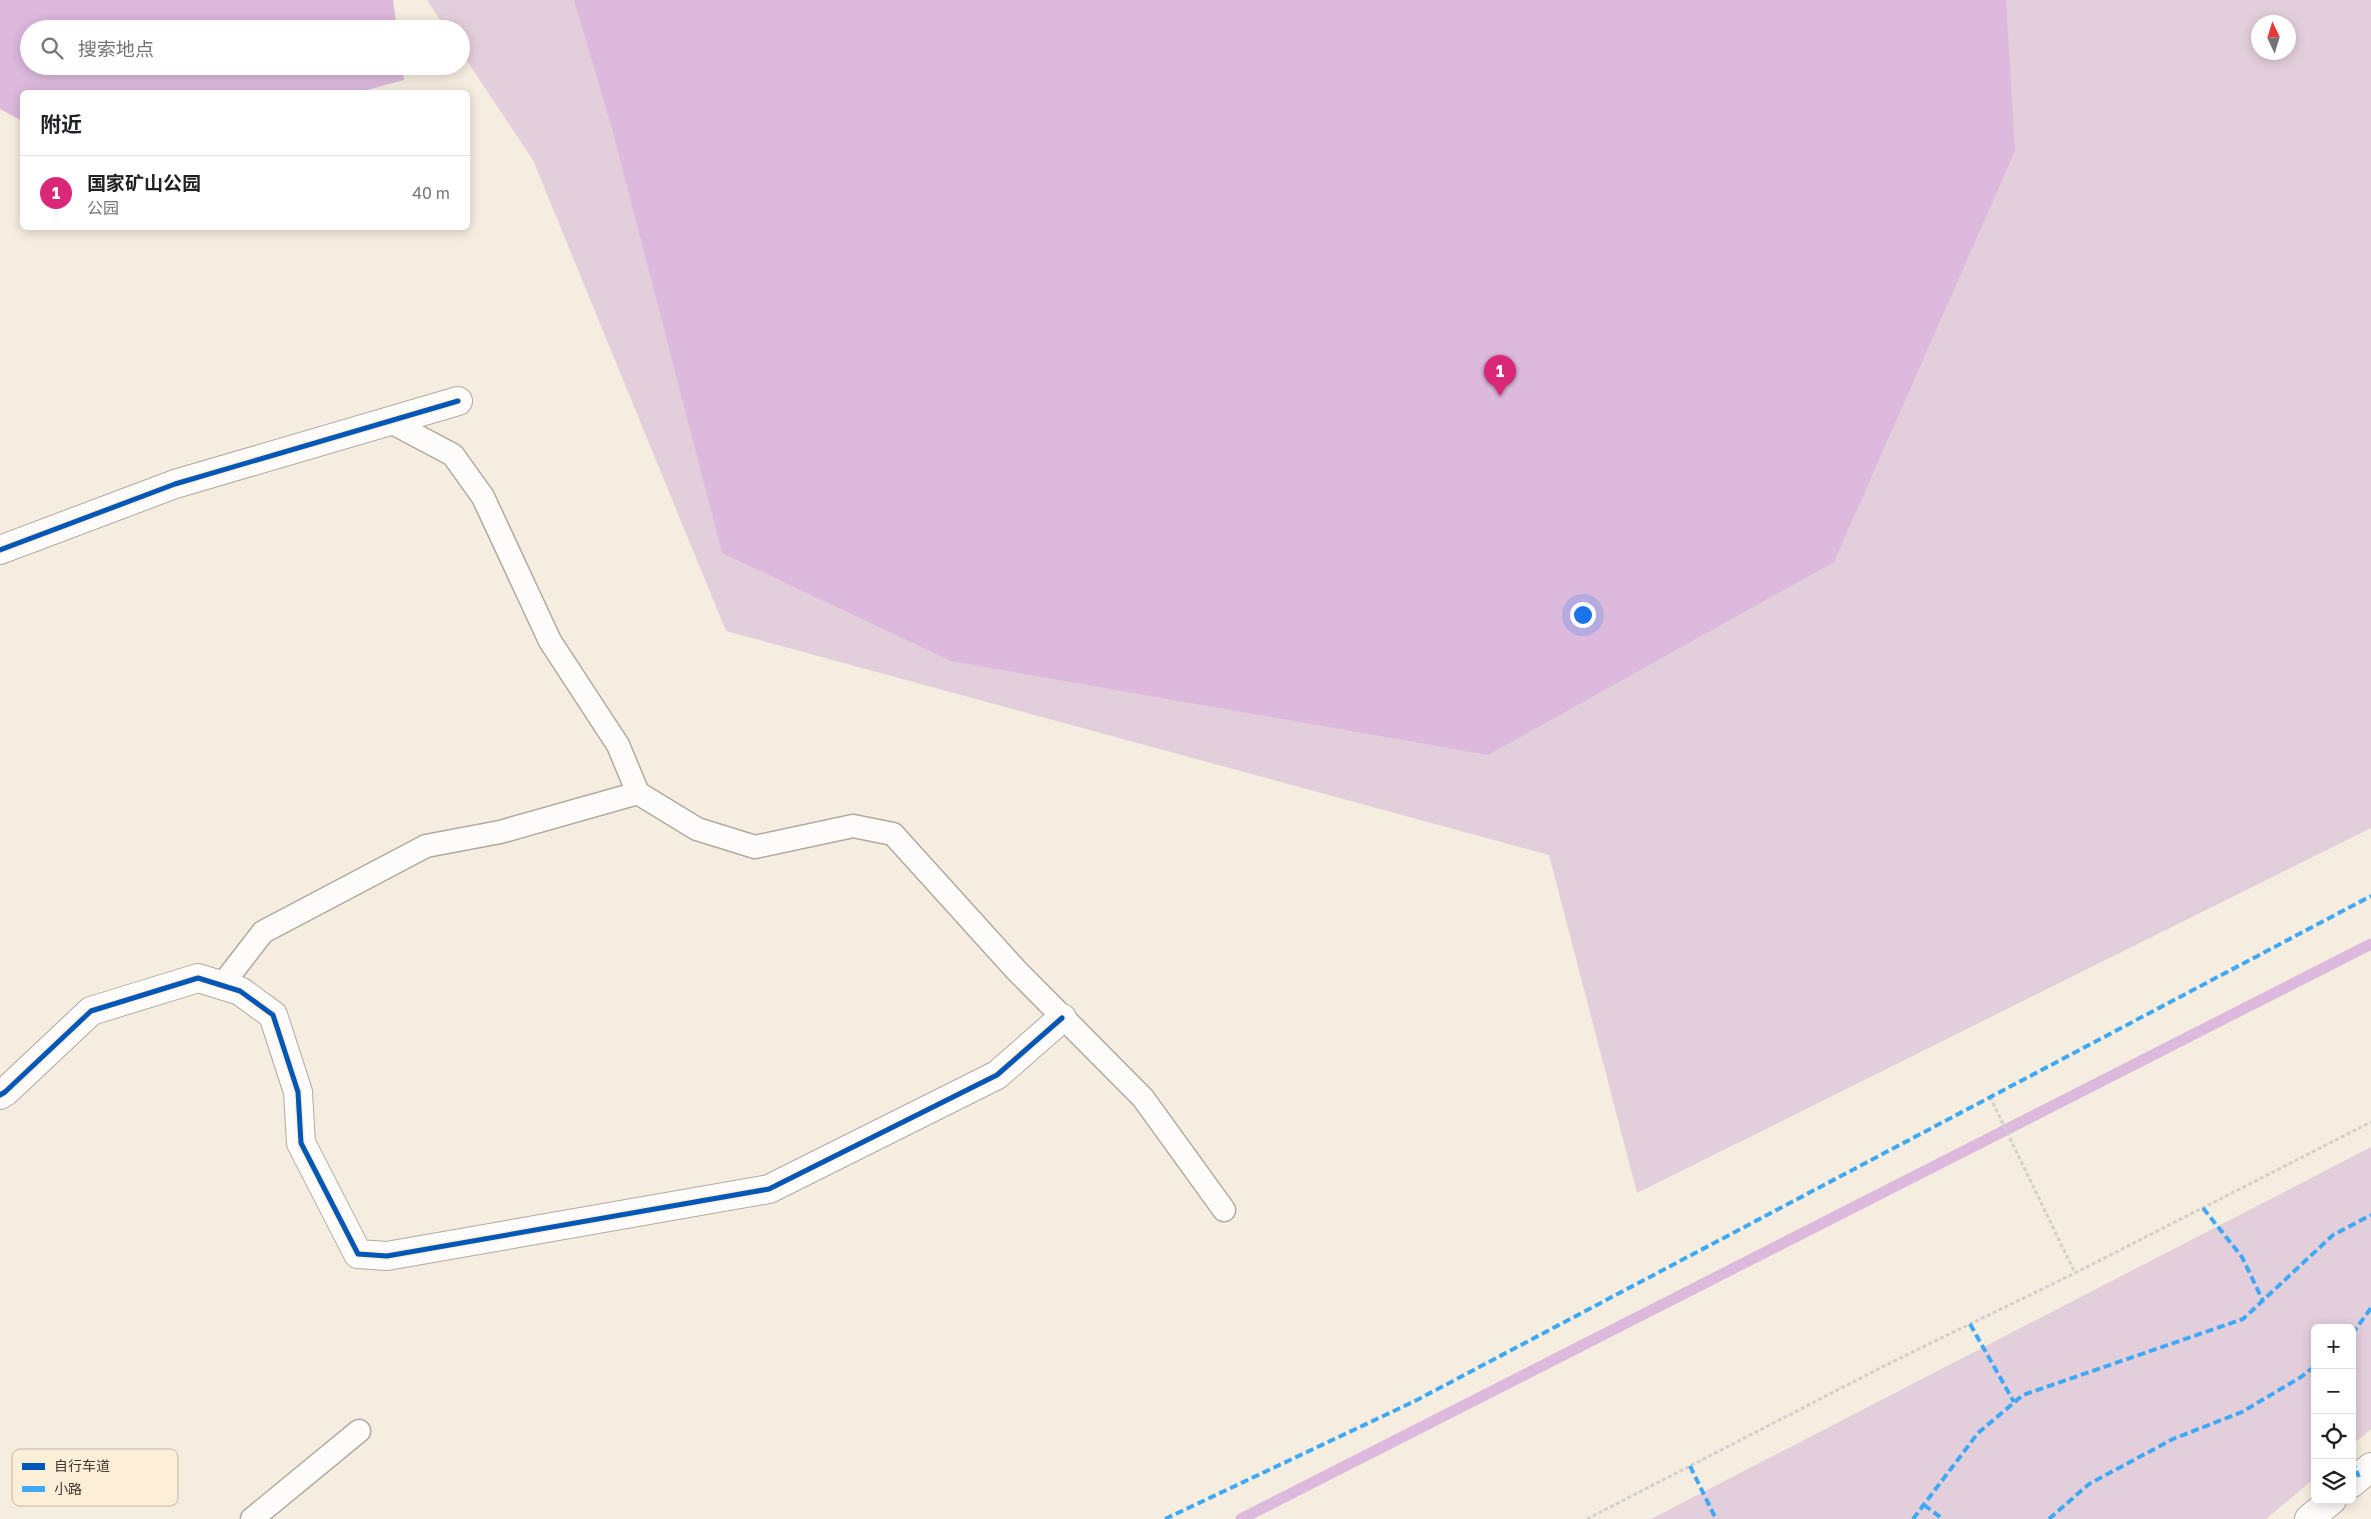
<!DOCTYPE html>
<html lang="zh">
<head>
<meta charset="utf-8">
<style>
  :root { --surface:#fff; --page:#f6f6f6; --text:#202124; --muted:#757577; --line:#e0e0e0; --accent:#db2777 }
  body { margin:0; font-family:"Golos Text","Noto Sans SC",sans-serif; background:var(--page); color:var(--text) }
  .controls { position:absolute; right:15px; bottom:15px; display:grid; overflow:hidden; border-radius:8px; box-shadow:0 2px 12px #0003 }
  .controls button { width:45px; height:45px; display:grid; place-items:center; padding:0; border:0; border-bottom:1px solid var(--line); background:var(--surface); color:var(--text); font:25px sans-serif }
  .compass { position:absolute; left:2251px; top:15px; width:45px; height:45px; border-radius:50%; background:var(--surface); box-shadow:0 2px 12px #0003; rotate:356deg }
  .you { position:absolute; left:1582px; top:614px; width:18px; height:18px; margin:-12px; border:4px solid #fff; border-radius:50%; background:#1a73e8; box-shadow:0 0 0 8px #1a73e833 }
  .badge { display:grid; place-items:center; width:32px; height:32px; border-radius:50%; background:var(--accent); color:#fff; font-size:16px; font-weight:700 }
  .pin { position:absolute; translate:-50% -41px; filter:drop-shadow(0 1px 2px #0008) }
  .pin::after { content:''; position:absolute; top:26px; width:18px; height:15px; background:inherit; clip-path:polygon(0 0,100% 0,50% 100%) }
  .list { margin:0; padding:0; list-style:none }
  h2 { display:flex; justify-content:space-between; align-items:center; height:65px; margin:0; padding:0 20px; font-size:21px }
  h2 small { font-size:16px; font-weight:400; color:var(--muted) }
  .list li { display:grid; grid-template-columns:32px 1fr auto; gap:15px; align-items:center; box-sizing:border-box; height:75px; padding:0 20px; border-top:1px solid var(--line) }
  .list b { display:block; font-size:19px; white-space:nowrap }
  .list p { margin:0; font-size:16px; white-space:nowrap; color:var(--muted) }
  .list em { font-size:16px; font-style:normal; color:var(--muted) }
  .icon { flex:none; width:28px; height:28px; fill:none; stroke:currentColor; stroke-width:2; stroke-linecap:round; stroke-linejoin:round }
  .map { position:relative; flex:none; width:2371px; height:1519px; overflow:hidden }
  .search { position:absolute; background:var(--surface); box-shadow:0 2px 12px #0003; left:20px; top:20px; width:450px; height:55px; display:flex; align-items:center; gap:12px; box-sizing:border-box; padding:0 18px; border-radius:28px; color:var(--muted); font-size:19px }
  .panel { position:absolute; background:var(--surface); box-shadow:0 2px 12px #0003; left:20px; top:90px; width:450px; height:140px; border-radius:8px }
  .map>svg:first-child { display:block }
  .green { fill:#e3cfdc; fill-rule:evenodd }
  .water { fill:#dcb9dd }
  .lines { fill:none; stroke-linecap:round; stroke-linejoin:round }
  .stream { stroke:#dcb9dd; stroke-width:11 }
  .lane-casing { stroke:#b0aaa0; stroke-width:25 }
  .street-casing { stroke:#b0aaa0; stroke-width:30 }
  .secondary-casing { stroke:#b0aaa0; stroke-width:30 }
  .path { stroke:#d4d1cc; stroke-width:3; stroke-dasharray:4 2.5; stroke-linecap:butt }
  .lane { stroke:#fefcfa; stroke-width:22 }
  .street { stroke:#fefcfa; stroke-width:28 }
  .secondary { stroke:#fefcfa; stroke-width:28 }
  .quiet { stroke:#3fa9f5; stroke-width:4; stroke-dasharray:8 4; stroke-linecap:butt }
  .cycleway-casing { stroke:#fdefd7; stroke-width:8 }
  .cycleway { stroke:#0057b8; stroke-width:5 }
  .key { fill:#fdefd7; stroke:#c4b8a5; stroke-width:1 }
  .key-label { font-size:14px; fill:#3e382f }
</style>
</head>
<body>
<div class="map">
<svg width="2371" height="1519" viewBox="0 0 2371 1519">
  <rect width="100%" height="100%" fill="#f5eddf"/>
  <!-- green -->
  <path class="green" d="M 427,0 L 2371,0 L 2371,828 L 1637,1193 L 1549,855 L 726,631 L 533,160 L 461,52 L 461,29 L 446,29 ZM 2258,22 L 2288,22 L 2288,52 L 2258,52 Z
    M 2371,1147 L 2371,1429 L 2352,1445 L 2352,1328 L 2315,1328 L 2315,1478 L 2266,1519 L 1651,1519 Z"/>
  <!-- water -->
  <path class="water" d="M 0,0 L 393,0 L 397,29 L 29,29 L 29,66 L 402,66 L 404,80 L 360,92 L 22,92 L 22,121 L 0,109 Z
    M 574,0 L 2006,0 L 2015,151 L 1834,562 L 1488,755 L 951,661 L 722,553 L 613,132 Z"/>
  <g class="lines">
    <!-- stream -->
    <path class="stream" d="M 1241,1519 L 2371,944"/>
    <defs>
      <path id="lane" d="M 389,421 L 453,455 L 483,497 L 550,641 L 618,745 L 638,793
        M 222,985 L 263,932 L 426,846 L 500,832 L 638,793 L 697,829 L 755,847 L 853,826 L 893,834 L 1017,971 L 1143,1098 L 1224,1210
        M 252,1519 L 359,1431"/>
      <path id="street" d="M 0,550 L 175,484 L 458,401
        M 0,1095 L 5,1092 L 91,1011 L 198,978 L 240,991 L 273,1015 L 298,1092 L 301,1143 L 358,1254 L 387,1256 L 769,1189 L 997,1075 L 1062,1018"/>
      <path id="secondary" d="M 2352,1483 L 2371,1467
        M 2309,1519 L 2332,1500"/>
    </defs>
    <!-- lane casing -->
    <use href="#lane" class="lane-casing"/>
    <!-- street casing -->
    <use href="#street" class="street-casing"/>
    <!-- secondary casing -->
    <use href="#secondary" class="secondary-casing"/>
    <!-- path -->
    <path class="path" d="M 1990,1097 L 2075,1273
      M 1587,1519 L 1892,1362 L 2075,1273 L 2371,1122"/>
    <!-- lane -->
    <use href="#lane" class="lane"/>
    <!-- street -->
    <use href="#street" class="street"/>
    <!-- secondary -->
    <use href="#secondary" class="secondary"/>
    <!-- quiet -->
    <path class="quiet" d="M 2203,1208 L 2242,1257 L 2263,1301
      M 1970,1324 L 2014,1402
      M 2352,1334 L 2371,1308
      M 2352,1460 L 2359,1477
      M 1690,1466 L 1716,1519
      M 1924,1505 L 1943,1519
      M 1165,1519 L 1415,1401 L 2371,896
      M 1913,1519 L 1978,1433 L 2023,1395 L 2243,1319 L 2333,1235 L 2371,1215
      M 2049,1519 L 2089,1484 L 2173,1439 L 2242,1412 L 2301,1377 L 2315,1366"/>
    <defs>
      <path id="cycleway" d="M 0,550 L 175,484 L 458,401
        M 0,1095 L 5,1092 L 91,1011 L 198,978 L 240,991 L 273,1015 L 298,1092 L 301,1143 L 358,1254 L 387,1256 L 769,1189 L 997,1075 L 1062,1018"/>
    </defs>
    <!-- cycleway casing -->
    <use href="#cycleway" class="cycleway-casing"/>
    <!-- cycleway -->
    <use href="#cycleway" class="cycleway"/>
  </g>
  <!-- legend -->
  <rect x="12" y="1449" width="166" height="57" rx="8" class="key"/>
  <rect x="22" y="1463" width="23" height="7" fill="#0057b8"/>
  <rect x="22" y="1486" width="23" height="6" fill="#3fa9f5"/>
  <g class="key-label">
    <text x="54" y="1471">自行车道</text>
    <text x="54" y="1494">小路</text>
  </g>
</svg>
<div class="controls">
<button>+</button>
<button>−</button>
<button><svg class="icon" aria-label="locate" viewBox="0 0 24 24"><circle cx="12" cy="12" r="6"/><path d="M12 2v4M12 18v4M2 12h4M18 12h4"/></svg></button>
<button><svg class="icon" aria-label="layers" viewBox="0 0 24 24"><path d="M12 4l9 5-9 5-9-5zM3 14l9 5 9-5"/></svg></button>
</div>
<svg class="compass" viewBox="-18 -18 36 36"><path d="M0-13l5 13h-10z" fill="#e53935"/><path d="M0 13l5-13h-10z" fill="#757577"/></svg>
<div class="you"></div>
<div class="pin badge" style="left:1500px;top:396px">1</div>
<div class="search"><svg class="icon" aria-label="search" viewBox="0 0 24 24"><circle cx="10" cy="10" r="6"/><path d="M15 15l6 6"/></svg>搜索地点</div>
<section class="panel">
<h2>附近<small></small></h2>
<ul class="list">
<li><span class="badge">1</span><div><b>国家矿山公园</b><p>公园</p></div><em>40 m</em></li>
</ul>
</section>
</div>
</body>
</html>
